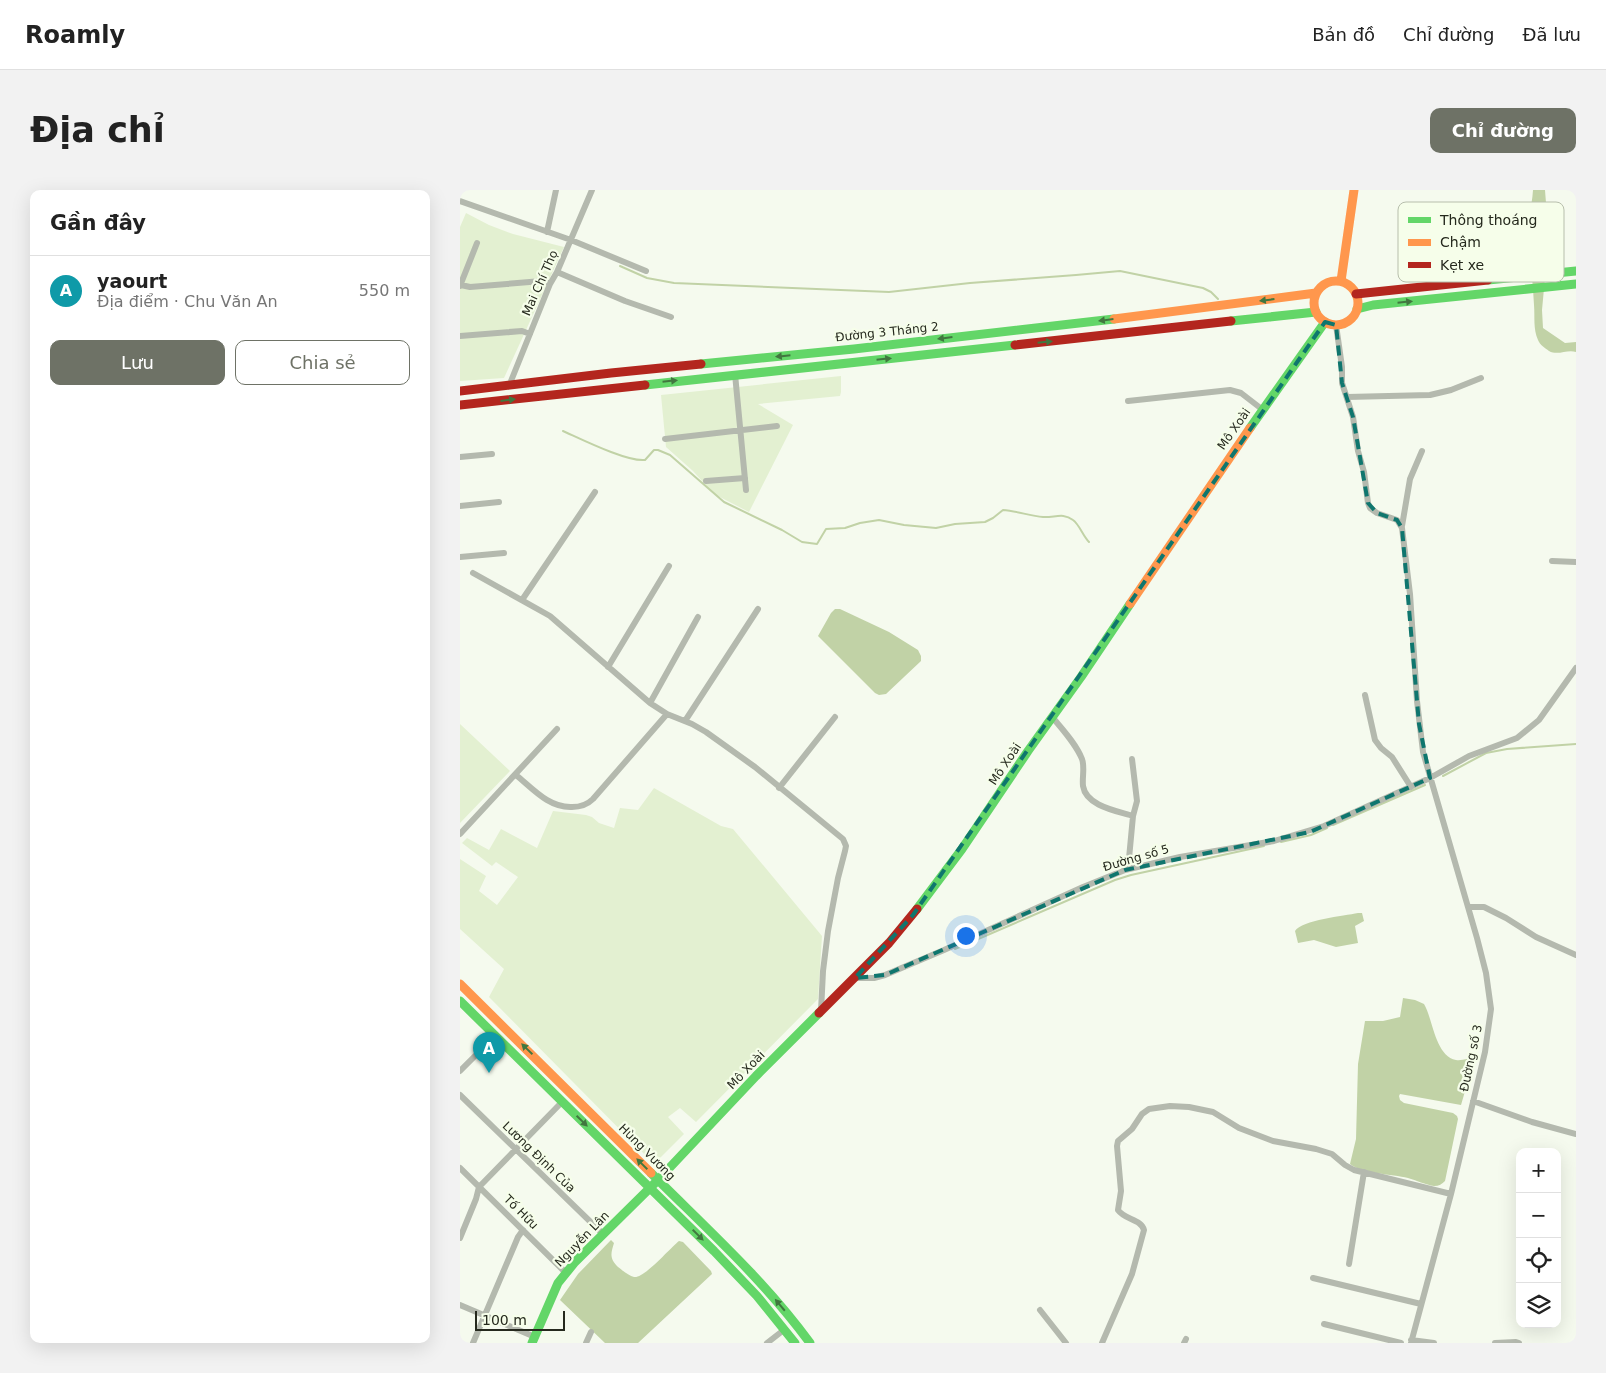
<!DOCTYPE html>
<html lang="vi">
<head>
<meta charset="utf-8">
<style>
  :root { --surface:#fff; --page:#f2f2f2; --text:#222; --muted:#767676; --line:#e0e0e0; --accent:#6e7266 }
  body { margin:0; font-family:"DejaVu Sans",sans-serif; background:var(--page); color:var(--text) }
  .controls { position:absolute; right:15px; bottom:15px; display:grid; overflow:hidden; border-radius:10px; box-shadow:0 5px 20px #0002 }
  .controls button { width:45px; height:45px; display:grid; place-items:center; padding:0; border:0; border-bottom:1px solid var(--line); background:var(--surface); color:var(--text); font:25px sans-serif }
  .scale { position:absolute; left:15px; bottom:12px; width:90px; box-sizing:border-box; padding-left:5px; border:2px solid #25291d; border-top:0; font-size:14px; line-height:18px; white-space:nowrap; color:#25291d; -webkit-text-stroke:4px #f6feea; paint-order:stroke }
  .you { position:absolute; left:505px; top:745px; width:18px; height:18px; margin:-12px; border:4px solid #fff; border-radius:50%; background:#1a73e8; box-shadow:0 0 0 8px #1a73e833 }
  .badge { display:grid; place-items:center; width:32px; height:32px; border-radius:50%; background:var(--accent); color:#fff; font-size:16px; font-weight:700 }
  .pin { position:absolute; translate:-50% -41px; filter:drop-shadow(0 1px 2px #0008) }
  .pin::after { content:''; position:absolute; top:26px; width:18px; height:15px; background:inherit; clip-path:polygon(0 0,100% 0,50% 100%) }
  .list { margin:0; padding:0; list-style:none }
  h2 { display:flex; justify-content:space-between; align-items:center; height:65px; margin:0; padding:0 20px; font-size:21px }
  h2 small { font-size:16px; font-weight:400; color:var(--muted) }
  .list li { display:grid; grid-template-columns:32px 1fr auto; gap:15px; align-items:center; box-sizing:border-box; height:70px; padding:0 20px; border-top:1px solid var(--line) }
  .list b { display:block; font-size:19px; white-space:nowrap }
  .list p { margin:0; font-size:16px; white-space:nowrap; color:var(--muted) }
  .list em { font-size:16px; font-style:normal; color:var(--muted) }
  .actions { display:flex; gap:10px; padding:15px 20px }
  .actions a { flex:1; padding:11px 0; border:1px solid var(--accent); border-radius:10px; text-align:center; font-size:18px; color:var(--accent) }
  .actions .main { background:var(--accent); color:#fff }
  .icon { flex:none; width:28px; height:28px; fill:none; stroke:currentColor; stroke-width:2; stroke-linecap:round; stroke-linejoin:round }
  .map { position:relative; flex:none; width:1116px; height:1153px; overflow:hidden; border-radius:10px }
  header { display:flex; align-items:center; gap:30px; box-sizing:border-box; height:70px; padding:0 25px; background:var(--surface); border-bottom:1px solid var(--line) }
  header strong { font-size:24px }
  nav { display:flex; gap:28px; margin-inline-start:auto; font-size:18px }
  .intro { display:flex; align-items:center; justify-content:space-between; box-sizing:border-box; height:120px; padding:0 30px }
  h1 { margin:0; font-size:35px }
  .button { padding:12px 22px; border-radius:10px; background:var(--accent); color:#fff; font-size:18px; font-weight:700 }
  main { display:flex; gap:30px; padding:0 30px }
  aside { flex:1; background:var(--surface); border-radius:10px; box-shadow:0 5px 20px #0002 }
  .map>svg:first-child { display:block }
  .green { fill:#e3f0d1 }
  .water { fill:#c1d2a6 }
  .lines { fill:none; stroke-linecap:round; stroke-linejoin:round }
  .stream { stroke:#c1d2a6; stroke-width:2 }
  .street { stroke:#b4b9ae; stroke-width:6 }
  .fast { stroke:#63d668; stroke-width:9 }
  .slow { stroke:#ff974d; stroke-width:9 }
  .jam { stroke:#b3261e; stroke-width:9 }
  .oneway { fill:#41773f }
  .marked { fill:none; stroke:#0f766e; stroke-width:4; stroke-dasharray:10 6; stroke-linejoin:round }
  .labels { text-anchor:middle; stroke-width:4.5; stroke-linejoin:round; paint-order:stroke }
  .street-label { font-size:12px; fill:#25291d; stroke:#f6feea }
  .key { fill:#f6feea; stroke:#b7beac; stroke-width:1 }
  .key-label { font-size:14px; fill:#25291d }
</style>
</head>
<body>
<header>
<strong>Roamly</strong>
<nav><a>Bản đồ</a><a>Chỉ đường</a><a>Đã lưu</a></nav>
</header>
<div class="intro"><h1>Địa chỉ</h1><a class="button">Chỉ đường</a></div>
<main>
<aside>
<h2>Gần đây<small></small></h2>
<ul class="list">
<li><span class="badge" style="background:#0f9aa8">A</span><div><b>yaourt</b><p>Địa điểm · Chu Văn An</p></div><em>550 m</em></li>
</ul>
<div class="actions"><a class="main">Lưu</a><a>Chia sẻ</a></div>
</aside>
<div class="map">
<svg width="1116" height="1153" viewBox="0 0 1116 1153">
  <rect width="100%" height="100%" fill="#f5faee"/>
  <!-- green -->
  <path class="green" d="M 6,23 L 29,35 L 53,44 L 104,57 L 44,188 L 0,191 L 0,37 Z
    M 381,186 L 381,202 L 380,206 L 298,214 L 333,235 L 289,322 L 254,304 L 233,281 L 206,257 L 201,205 Z
    M 0,534 L 50,581 L 0,633 Z
    M 194,598 L 261,636 L 273,639 L 362,746 L 358,809 L 236,932 L 220,918 L 208,927 L 224,944 L 194,974 L 29,807 L 44,779 L 0,739 L 0,669 L 26,686 L 19,701 L 37,715 L 58,687 L 36,672 L 32,676 L 2,653 L 7,648 L 29,660 L 41,639 L 77,658 L 93,621 L 126,625 L 132,627 L 139,633 L 154,638 L 160,618 L 178,620 Z"/>
  <!-- water -->
  <path class="water" d="M 1073,0 L 1085,0 L 1087,26 L 1085,56 L 1086,77 L 1082,120 L 1083,138 L 1105,153 L 1116,152 L 1116,162 C 1107,159 1098,166 1089,161 C 1085,158 1080,155 1078,150 C 1073,139 1075,127 1074,115 C 1073,99 1072,83 1070,68 C 1068,63 1065,58 1065,52 C 1066,35 1072,18 1073,0 Z
    M 375,419 L 380,419 L 429,442 L 458,460 L 461,466 L 461,471 L 426,504 L 419,505 L 415,503 L 358,446 L 371,423 Z
    M 898,723 L 902,723 L 904,731 L 895,736 L 898,753 L 876,757 L 854,750 L 838,753 L 835,741 C 842,730 884,726 898,723 Z
    M 943,808 L 955,810 L 964,814 C 973,829 975,866 996,870 C 1002,871 1009,868 1015,867 L 1001,915 L 940,904 L 939,906 L 940,910 L 944,913 L 993,923 L 997,926 L 998,929 L 985,991 C 982,994 979,996 974,996 C 966,995 956,990 948,988 C 932,984 902,984 890,974 L 896,949 L 898,874 L 905,831 L 923,831 L 940,827 Z
    M 151,1050 L 154,1053 C 151,1063 149,1068 158,1077 C 162,1080 169,1086 174,1087 C 184,1089 210,1058 219,1051 L 223,1052 L 251,1081 L 252,1084 L 178,1153 L 145,1153 L 100,1110 L 118,1084 Z"/>
  <g class="lines">
    <!-- stream -->
    <path class="stream" d="M 160,76 L 187,88 L 214,93 L 429,102 L 510,93 L 616,85 L 660,81 L 743,98 L 751,102 L 758,109
      M 103,241 C 121,249 167,272 185,270 L 194,260 L 198,260 L 210,265 L 264,312 L 322,340 L 342,352 L 357,354 L 366,339 L 385,338 L 400,333 L 419,330 L 444,335 L 476,338 L 495,334 L 525,332 L 533,328 L 543,320 C 557,321 570,326 583,327 C 594,328 603,322 613,330 C 619,334 623,346 629,352
      M 983,586 L 1026,563 L 1047,559 L 1116,554
      M 873,635 L 965,595
      M 821,652 L 851,645 L 867,638
      M 495,759 L 655,690 L 671,685 L 804,656"/>
    <!-- street -->
    <path class="street" d="M 0,11 L 111,50 L 186,81
      M 87,42 L 96,0
      M 97,82 L 165,111 L 211,127
      M 1,95 L 10,97 L 82,91 L 90,94
      M 0,96 L 17,53
      M 876,135 L 882,177 L 882,193 L 893,227 L 898,261 L 904,282 L 908,313 L 910,318 L 917,323 L 937,330 L 942,338 L 950,404 L 957,511 L 963,562 L 1017,748 L 1026,783 L 1031,819 L 1025,862 L 991,1004 L 951,1153
      M 0,146 L 62,141 L 70,144
      M 275,184 L 286,300
      M 49,196 L 90,94 L 97,82 L 132,0
      M 887,207 L 970,205 L 991,200 L 1021,188
      M 668,211 L 770,200 L 781,203 L 803,220
      M 205,249 L 317,236
      M 0,267 L 32,264
      M 246,291 L 285,288
      M 0,316 L 39,312
      M 942,336 L 950,289 L 962,261
      M 0,367 L 44,363
      M 1092,371 L 1116,372
      M 13,383 L 90,426 L 190,513 L 207,524 L 232,534 L 246,542 L 295,577 L 383,649 L 386,656 L 385,661 L 378,688 L 368,741 L 363,781 L 361,821
      M 62,410 L 135,302
      M 148,477 L 209,376
      M 905,505 L 915,550 L 921,558 L 932,567 L 951,597
      M 190,513 L 238,427
      M 593,528 C 603,540 616,554 622,569 C 625,577 622,587 623,596 C 626,616 657,621 673,626
      M 225,531 L 298,419
      M 56,585 C 73,599 89,618 112,617 C 121,617 127,615 133,609 L 207,524
      M 319,598 L 375,527
      M 0,644 L 97,539
      M 668,679 L 673,626 L 677,611 L 672,569
      M 1009,717 L 1024,717 L 1046,728 L 1076,747 L 1116,765
      M 395,788 L 414,788 L 425,785 L 484,760 L 623,697 L 665,680 L 720,667 L 814,651 L 864,636 L 970,588 L 1009,566 L 1057,548 L 1079,530 L 1116,478
      M 0,881 L 35,846
      M 0,905 L 143,1044
      M 1013,911 L 1072,932 L 1116,944
      M 0,978 L 106,1083
      M 0,1048 L 16,1009 L 19,997 L 102,912
      M 889,1074 L 904,982
      M 853,1088 L 961,1114
      M 0,1115 L 75,1147
      M 580,1120 L 606,1153
      M 864,1134 L 941,1153
      M 951,1150 L 974,1153
      M 13,1153 L 58,1047 L 63,1040
      M 126,1153 L 131,1142
      M 307,1153 L 325,1139
      M 642,1153 L 672,1084 L 684,1040 C 681,1029 665,1030 658,1020 L 661,1001 L 657,956 L 658,951 L 672,939 L 682,924 L 689,919 L 710,916 L 729,917 L 753,922 L 779,938 L 813,951 L 856,959 L 872,964 L 885,975 L 894,980 L 991,1004
      M 724,1153 L 726,1149
      M 1035,1153 L 1056,1152 L 1059,1153"/>
    <!-- fast -->
    <path class="fast" d="M 1028,90 L 1116,81
      M 897,119 L 913,115 L 1116,94
      M 771,131 L 856,122
      M 241,174 L 394,159 L 654,129
      M 185,195 L 555,155
      M 790,238 L 865,132
      M 457,719 L 502,659 L 568,561 L 621,487 L 670,414
      M 0,811 L 254,1061 L 297,1106 L 335,1153
      M 191,983 C 246,1038 304,1090 350,1153
      M 72,1153 L 98,1093 L 115,1072 L 198,990 L 296,886 L 359,823"/>
    <!-- slow -->
    <path class="slow" d="M 881,91 L 894,0
      M854 113a22 22 0 1 1 44 0a22 22 0 1 1-44 0Z
      M 654,129 L 856,103
      M 670,414 L 790,238
      M 0,794 L 191,983"/>
    <!-- jam -->
    <path class="jam" d="M 896,104 L 1028,90
      M 555,155 L 771,131
      M 0,201 L 151,183 L 241,174
      M 0,215 L 185,195
      M 359,823 L 429,753 L 457,719"/>
  </g>
  <!-- one-way arrows -->
  <defs><path id="oneway-solid" d="M-6-.8H1V-3.2L6.5 0L1 3.2V.8H-6Z" transform="scale(1.25)"/></defs>
  <g class="oneway">
    <use href="#oneway-solid" transform="translate(807 110) rotate(173)"/>
    <use href="#oneway-solid" transform="translate(945 112) rotate(-6)"/>
    <use href="#oneway-solid" transform="translate(646 130) rotate(173)"/>
    <use href="#oneway-solid" transform="translate(485 148) rotate(173)"/>
    <use href="#oneway-solid" transform="translate(585 152) rotate(-6)"/>
    <use href="#oneway-solid" transform="translate(323 166) rotate(174)"/>
    <use href="#oneway-solid" transform="translate(424 169) rotate(-6)"/>
    <use href="#oneway-solid" transform="translate(210 191) rotate(-6)"/>
    <use href="#oneway-solid" transform="translate(48 210) rotate(-7)"/>
    <use href="#oneway-solid" transform="translate(67 859) rotate(-136)"/>
    <use href="#oneway-solid" transform="translate(122 931) rotate(44)"/>
    <use href="#oneway-solid" transform="translate(182 974) rotate(-135)"/>
    <use href="#oneway-solid" transform="translate(238 1045) rotate(45)"/>
    <use href="#oneway-solid" transform="translate(320 1115) rotate(-130)"/>
  </g>
  <!-- marked area -->
  <path class="marked" d="M 865,132 L 876,135 L 882,193 L 893,227 L 908,313 L 917,323 L 937,330 L 942,338 L 959,534 L 970,588 L 850,642 L 665,680 L 425,785 L 395,788 L 453,725 Z"/>
  <g class="labels">
    <!-- street labels -->
    <g class="street-label">
      <text transform="translate(80 93) rotate(-66)" y="4">Mai Chí Thọ</text>
      <text transform="translate(427 142) rotate(-6)" y="4">Đường 3 Tháng 2</text>
      <text transform="translate(774 239) rotate(-55)" y="4">Mô Xoài</text>
      <text transform="translate(545 574) rotate(-56)" y="4">Mô Xoài</text>
      <text transform="translate(676 668) rotate(-16)" y="4">Đường số 5</text>
      <text transform="translate(1011 868) rotate(-78)" y="4">Đường số 3</text>
      <text transform="translate(286 880) rotate(-46)" y="4">Mô Xoài</text>
      <text transform="translate(187 962) rotate(45)" y="4">Hùng Vương</text>
      <text transform="translate(79 967) rotate(44)" y="4">Lương Định Của</text>
      <text transform="translate(61 1022) rotate(45)" y="4">Tố Hữu</text>
      <text transform="translate(122 1049) rotate(-46)" y="4">Nguyễn Lân</text>
    </g>
  </g>
  <!-- legend -->
  <rect x="938" y="12" width="166" height="80" rx="8" class="key"/>
  <rect x="948" y="27" width="23" height="6" fill="#63d668"/>
  <rect x="948" y="49" width="23" height="7" fill="#ff974d"/>
  <rect x="948" y="72" width="23" height="6" fill="#b3261e"/>
  <g class="key-label">
    <text x="980" y="35">Thông thoáng</text>
    <text x="980" y="57">Chậm</text>
    <text x="980" y="80">Kẹt xe</text>
  </g>
</svg>
<div class="controls">
<button>+</button>
<button>−</button>
<button><svg class="icon" aria-label="locate" viewBox="0 0 24 24"><circle cx="12" cy="12" r="6"/><path d="M12 2v4M12 18v4M2 12h4M18 12h4"/></svg></button>
<button><svg class="icon" aria-label="layers" viewBox="0 0 24 24"><path d="M12 4l9 5-9 5-9-5zM3 14l9 5 9-5"/></svg></button>
</div>
<div class="scale">100 m</div>
<div class="you"></div>
<div class="pin badge" style="left:29px;top:883px;background:#0f9aa8">A</div>
</div>
</main>
</body>
</html>
